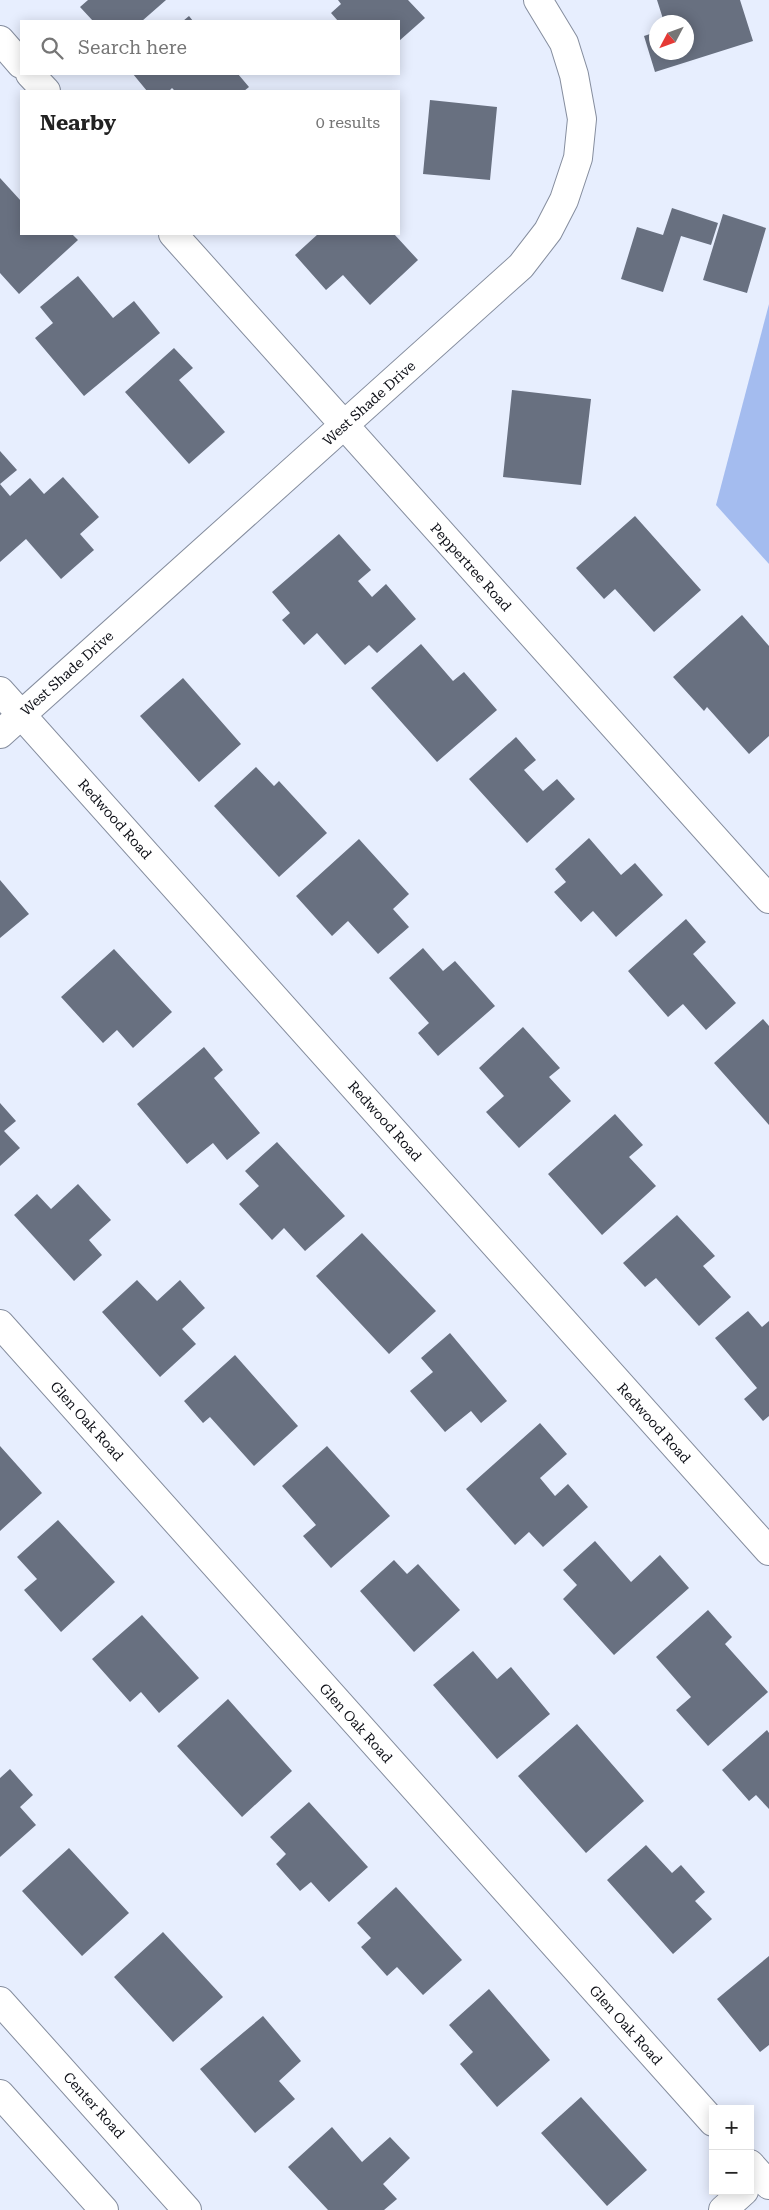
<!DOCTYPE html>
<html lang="en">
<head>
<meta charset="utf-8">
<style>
  :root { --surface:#fff; --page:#f2f2f2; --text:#222; --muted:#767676; --line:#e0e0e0 }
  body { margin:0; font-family:"Roboto Serif",serif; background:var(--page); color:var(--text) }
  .controls { position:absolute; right:15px; bottom:15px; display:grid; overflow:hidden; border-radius:0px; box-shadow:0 2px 12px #0003 }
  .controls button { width:45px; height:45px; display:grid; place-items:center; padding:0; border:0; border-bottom:1px solid var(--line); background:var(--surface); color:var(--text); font:25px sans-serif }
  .compass { position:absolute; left:649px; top:15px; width:45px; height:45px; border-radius:50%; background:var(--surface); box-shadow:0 2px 12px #0003; rotate:229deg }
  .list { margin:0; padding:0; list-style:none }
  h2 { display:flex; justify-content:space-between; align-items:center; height:65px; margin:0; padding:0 20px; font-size:21px }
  h2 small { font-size:16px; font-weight:400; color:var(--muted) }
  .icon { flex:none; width:28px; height:28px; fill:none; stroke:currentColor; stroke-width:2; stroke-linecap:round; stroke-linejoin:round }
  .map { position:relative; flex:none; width:769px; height:2210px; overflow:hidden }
  .search { position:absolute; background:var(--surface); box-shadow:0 2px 12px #0003; left:20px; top:20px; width:380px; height:55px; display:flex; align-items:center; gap:12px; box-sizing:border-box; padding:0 18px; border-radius:0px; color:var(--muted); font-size:19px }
  .panel { position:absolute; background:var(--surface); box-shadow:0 2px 12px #0003; left:20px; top:90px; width:380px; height:145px; border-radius:0px }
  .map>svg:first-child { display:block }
  .water { fill:#a4bcef }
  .building { fill:#687080 }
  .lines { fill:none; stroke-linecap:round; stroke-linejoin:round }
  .minor-casing { stroke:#858d9e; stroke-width:30 }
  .tertiary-casing { stroke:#858d9e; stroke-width:30 }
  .minor { stroke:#fff; stroke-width:28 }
  .tertiary { stroke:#fff; stroke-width:28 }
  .labels { text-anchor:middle; stroke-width:4; stroke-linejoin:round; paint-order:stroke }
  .street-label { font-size:14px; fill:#0c0e15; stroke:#fff }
</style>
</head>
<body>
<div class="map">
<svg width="769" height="2210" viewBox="0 0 769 2210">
  <rect width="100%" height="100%" fill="#e7eefe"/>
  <!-- water -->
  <path class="water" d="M 769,304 L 769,564 L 716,505 Z"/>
  <!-- building -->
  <path class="building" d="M 88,0 L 166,0 L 142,21 L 93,21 L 80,7 Z
    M 338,0 L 408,0 L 425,18 L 399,41 L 399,21 L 338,21 L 331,13 L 341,4 Z
    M 657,0 L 740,0 L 753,41 L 655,72 L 644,36 L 656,32 L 656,52 L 686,52 L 686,22 L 664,22 Z
    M 189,16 L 193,21 L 183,21 Z
    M 133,74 L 238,74 L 249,87 L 244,91 L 175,91 L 172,88 L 169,91 L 147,91 Z
    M 430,100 L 497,107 L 490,180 L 423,174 Z
    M 0,178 L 21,201 L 21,234 L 72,234 L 78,240 L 19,294 L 0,273 Z
    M 672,208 L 718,223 L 711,245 L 681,236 L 663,292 L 621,279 L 637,227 L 663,235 Z
    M 723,214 L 766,228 L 747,293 L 703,280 Z
    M 318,234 L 394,234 L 418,260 L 370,305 L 343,275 L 326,290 L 295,255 Z
    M 78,276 L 113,318 L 134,301 L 160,333 L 84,396 L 35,338 L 53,323 L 40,307 Z
    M 174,348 L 193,368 L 179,380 L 225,432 L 189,464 L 125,392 Z
    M 512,390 L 591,399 L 581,485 L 503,477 Z
    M 0,451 L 17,470 L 0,484 L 10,496 L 30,478 L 44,494 L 63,477 L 99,517 L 80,534 L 94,550 L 61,579 L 26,539 L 0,562 Z
    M 635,516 L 701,590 L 654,632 L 615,589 L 604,599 L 576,568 Z
    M 339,534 L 371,570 L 358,581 L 372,597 L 386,584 L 416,619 L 377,653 L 369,645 L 345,665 L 317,633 L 304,645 L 282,620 L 290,613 L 272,592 Z
    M 742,615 L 769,646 L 769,736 L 749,754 L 707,707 L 704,711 L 673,677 Z
    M 421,644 L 453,681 L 464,672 L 497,710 L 437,762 L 371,688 Z
    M 183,678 L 241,744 L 199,782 L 140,716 Z
    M 516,737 L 536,760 L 524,770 L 543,791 L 557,779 L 575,799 L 527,843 L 469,779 Z
    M 256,767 L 274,786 L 279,781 L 327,833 L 279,877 L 214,806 Z
    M 589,838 L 621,875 L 635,863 L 663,895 L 616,937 L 593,911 L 581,922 L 554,892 L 566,882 L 555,869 Z
    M 359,839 L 409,894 L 393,909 L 409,927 L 378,954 L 348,921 L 332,936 L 296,896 Z
    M 0,880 L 29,914 L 0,938 Z
    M 686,919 L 706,942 L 693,954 L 736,1003 L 706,1030 L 683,1004 L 668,1017 L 628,971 Z
    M 423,948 L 443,971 L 455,961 L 495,1006 L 438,1056 L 418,1033 L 429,1023 L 389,978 Z
    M 114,949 L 172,1012 L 133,1048 L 117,1030 L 103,1043 L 61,997 Z
    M 763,1019 L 769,1026 L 769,1125 L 714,1063 Z
    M 523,1027 L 560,1068 L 549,1077 L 571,1101 L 519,1148 L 486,1112 L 504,1096 L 479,1068 Z
    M 204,1047 L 223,1070 L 214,1078 L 260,1133 L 227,1160 L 213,1143 L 187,1164 L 137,1104 Z
    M 0,1103 L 16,1121 L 4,1131 L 20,1148 L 0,1166 Z
    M 615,1114 L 643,1145 L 629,1157 L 656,1186 L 602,1235 L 548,1174 Z
    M 277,1142 L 345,1216 L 305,1251 L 284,1228 L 272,1240 L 239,1204 L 259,1186 L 245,1171 Z
    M 78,1184 L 111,1220 L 89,1240 L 102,1255 L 74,1281 L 14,1215 L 37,1194 L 51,1209 Z
    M 677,1215 L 715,1256 L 703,1266 L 731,1297 L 699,1326 L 656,1278 L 645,1287 L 623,1263 Z
    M 362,1233 L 436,1311 L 389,1354 L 316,1276 Z
    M 137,1280 L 157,1301 L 180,1280 L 205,1308 L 182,1329 L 196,1344 L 160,1377 L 102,1312 Z
    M 748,1311 L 762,1327 L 769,1321 L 769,1416 L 763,1421 L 744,1399 L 757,1388 L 715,1338 Z
    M 450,1333 L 507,1401 L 481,1423 L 471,1411 L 445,1432 L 410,1391 L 433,1372 L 421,1358 Z
    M 235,1355 L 298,1426 L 254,1466 L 210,1417 L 203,1423 L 184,1401 Z
    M 540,1423 L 567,1454 L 540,1478 L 555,1496 L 568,1484 L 588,1507 L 543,1547 L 529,1532 L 515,1545 L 466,1489 Z
    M 0,1446 L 42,1493 L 0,1531 Z
    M 327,1446 L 390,1516 L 331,1568 L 303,1536 L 316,1525 L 282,1486 Z
    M 58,1520 L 115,1582 L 61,1632 L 24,1590 L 37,1579 L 17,1557 Z
    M 595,1541 L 631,1582 L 660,1555 L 689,1588 L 614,1655 L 563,1599 L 577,1585 L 563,1570 Z
    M 394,1560 L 407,1574 L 418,1564 L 460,1610 L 414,1652 L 360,1591 Z
    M 708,1610 L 732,1637 L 725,1644 L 768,1692 L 708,1746 L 676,1710 L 691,1697 L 656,1657 Z
    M 142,1615 L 199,1678 L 159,1713 L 141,1692 L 130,1702 L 92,1659 Z
    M 473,1651 L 497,1679 L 511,1667 L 550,1714 L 497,1759 L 433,1685 Z
    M 228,1699 L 292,1771 L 242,1817 L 177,1746 Z
    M 577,1724 L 644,1801 L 586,1853 L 518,1776 Z
    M 767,1730 L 769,1733 L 769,1809 L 756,1795 L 749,1801 L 722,1770 Z
    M 10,1769 L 33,1795 L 20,1807 L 36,1825 L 0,1857 L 0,1778 Z
    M 309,1802 L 368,1867 L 329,1902 L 311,1882 L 300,1891 L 276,1864 L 286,1854 L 270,1837 Z
    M 646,1845 L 672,1873 L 681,1865 L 705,1892 L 695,1901 L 712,1919 L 673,1954 L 607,1880 Z
    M 69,1848 L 129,1913 L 82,1956 L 22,1891 Z
    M 396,1887 L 462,1960 L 423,1995 L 397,1967 L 387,1976 L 361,1947 L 371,1938 L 357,1923 Z
    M 163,1932 L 223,1997 L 173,2042 L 114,1977 Z
    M 769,1956 L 769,2045 L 760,2052 L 717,1999 Z
    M 489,1989 L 550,2060 L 497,2107 L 460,2064 L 473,2052 L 449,2025 Z
    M 263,2016 L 301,2061 L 279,2081 L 295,2099 L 255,2133 L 200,2069 Z
    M 581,2097 L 647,2170 L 607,2206 L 541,2133 Z
    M 332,2127 L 362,2162 L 390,2137 L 410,2158 L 383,2184 L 397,2199 L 384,2210 L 328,2210 L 288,2167 Z"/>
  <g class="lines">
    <defs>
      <path id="minor" d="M 0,40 L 21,64
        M 30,74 L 46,91
        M 173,234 L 769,899
        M 0,691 L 769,1551
        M 0,734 L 521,266 L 548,231 L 564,200 L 578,158 L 582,119 L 574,75 L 564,43 L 538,0
        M 0,1324 L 713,2122
        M 750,2164 L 769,2185
        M 723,2210 L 744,2191"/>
      <path id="tertiary" d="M 0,2001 L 187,2210
        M 0,2094 L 104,2210"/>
    </defs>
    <!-- minor casing -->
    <use href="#minor" class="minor-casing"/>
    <!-- tertiary casing -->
    <use href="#tertiary" class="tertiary-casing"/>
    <!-- minor -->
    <use href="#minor" class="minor"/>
    <!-- tertiary -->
    <use href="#tertiary" class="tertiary"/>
  </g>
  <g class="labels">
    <!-- street labels -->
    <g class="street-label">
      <text transform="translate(369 403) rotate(-42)" y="5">West Shade Drive</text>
      <text transform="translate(471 567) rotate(48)" y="5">Peppertree Road</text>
      <text transform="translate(67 673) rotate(-42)" y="5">West Shade Drive</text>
      <text transform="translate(115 819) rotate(48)" y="5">Redwood Road</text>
      <text transform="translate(385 1121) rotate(48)" y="5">Redwood Road</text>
      <text transform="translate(87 1421) rotate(48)" y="5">Glen Oak Road</text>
      <text transform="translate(654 1423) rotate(48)" y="5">Redwood Road</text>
      <text transform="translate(356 1723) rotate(48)" y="5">Glen Oak Road</text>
      <text transform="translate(626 2025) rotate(48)" y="5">Glen Oak Road</text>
      <text transform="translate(94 2105) rotate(48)" y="5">Center Road</text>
    </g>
  </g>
</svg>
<div class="controls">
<button>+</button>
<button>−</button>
</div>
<svg class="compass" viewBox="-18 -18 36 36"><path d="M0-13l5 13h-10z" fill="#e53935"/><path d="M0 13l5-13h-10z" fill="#767676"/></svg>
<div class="search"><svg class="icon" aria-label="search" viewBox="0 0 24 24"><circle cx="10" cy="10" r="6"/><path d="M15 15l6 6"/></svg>Search here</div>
<section class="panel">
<h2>Nearby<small>0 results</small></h2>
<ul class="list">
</ul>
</section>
</div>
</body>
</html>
